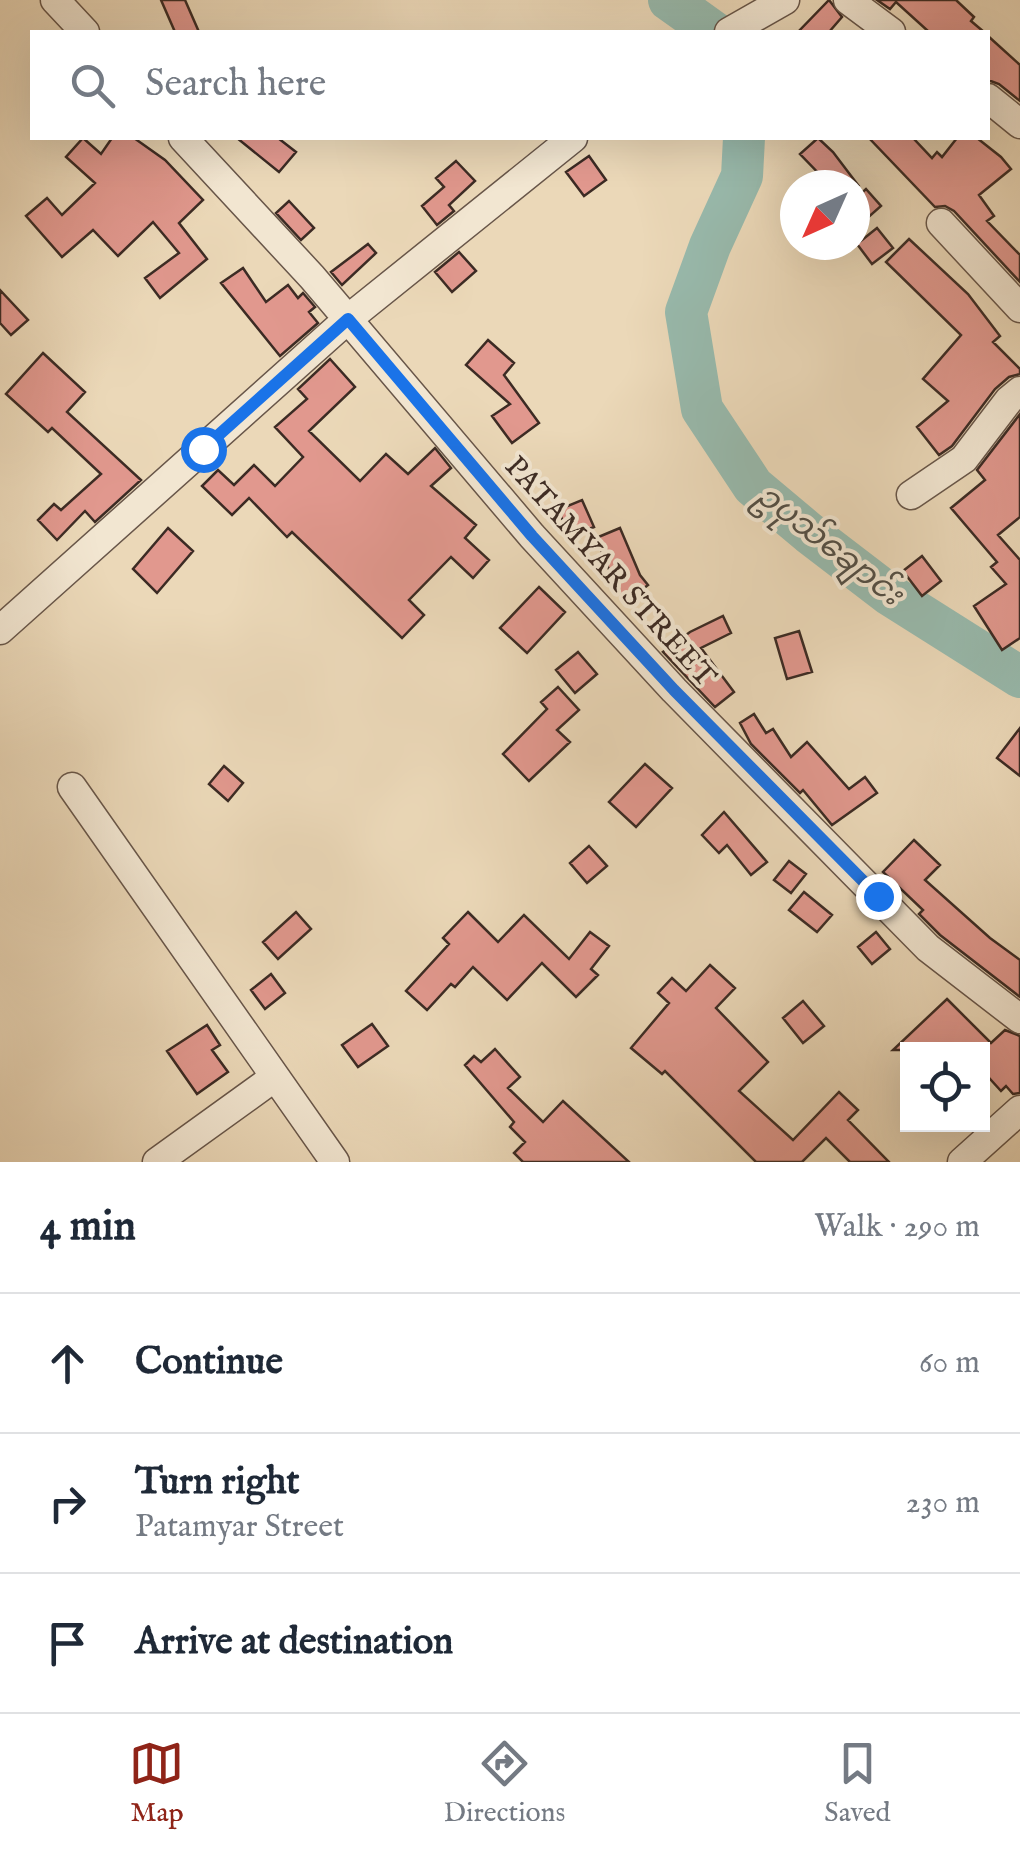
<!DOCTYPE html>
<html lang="en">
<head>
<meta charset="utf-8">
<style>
  :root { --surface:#fff; --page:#f2f2f3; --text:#1f2937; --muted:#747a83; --line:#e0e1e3; --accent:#8f2418 }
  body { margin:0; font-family:"IM FELL English","Noto Sans Myanmar",serif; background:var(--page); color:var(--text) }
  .controls { position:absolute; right:30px; bottom:30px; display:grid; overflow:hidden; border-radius:0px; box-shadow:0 10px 40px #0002 }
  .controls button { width:90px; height:90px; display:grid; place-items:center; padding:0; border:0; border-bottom:2px solid var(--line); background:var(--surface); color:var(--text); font:50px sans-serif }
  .compass { position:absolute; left:780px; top:170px; width:90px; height:90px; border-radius:50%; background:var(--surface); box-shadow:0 10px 40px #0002; rotate:225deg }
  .stop { position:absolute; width:30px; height:30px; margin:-22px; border:8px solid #1a73e8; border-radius:50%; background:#fff }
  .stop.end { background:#1a73e8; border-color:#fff; box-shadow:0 2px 10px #0008 }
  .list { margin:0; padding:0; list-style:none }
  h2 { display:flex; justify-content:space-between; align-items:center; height:130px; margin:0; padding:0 40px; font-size:42px }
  h2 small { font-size:32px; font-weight:400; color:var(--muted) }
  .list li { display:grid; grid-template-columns:65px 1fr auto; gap:30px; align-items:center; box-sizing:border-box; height:140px; padding:0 40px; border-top:2px solid var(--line) }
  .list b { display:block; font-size:38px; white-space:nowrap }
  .list p { margin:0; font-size:32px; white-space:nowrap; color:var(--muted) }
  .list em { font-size:32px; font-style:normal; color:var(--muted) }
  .icon { flex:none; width:55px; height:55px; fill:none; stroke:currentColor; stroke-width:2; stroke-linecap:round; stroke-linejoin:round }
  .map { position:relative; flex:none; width:1020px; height:1162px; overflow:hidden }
  .search { position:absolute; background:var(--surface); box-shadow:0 10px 40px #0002; left:30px; right:30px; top:30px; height:110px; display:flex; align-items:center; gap:25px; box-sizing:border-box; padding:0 35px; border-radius:0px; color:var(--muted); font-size:38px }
  .sheet { height:550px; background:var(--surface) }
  nav { display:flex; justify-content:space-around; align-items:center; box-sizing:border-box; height:140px; border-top:2px solid var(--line); background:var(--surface); font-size:28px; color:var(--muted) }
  nav a { display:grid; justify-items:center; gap:5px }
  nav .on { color:var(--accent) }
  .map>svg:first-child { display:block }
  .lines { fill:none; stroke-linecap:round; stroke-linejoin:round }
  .river { stroke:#98baad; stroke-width:42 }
  .building { fill:#e1988e; stroke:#3c2b24; stroke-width:2.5 }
  .minor-casing { stroke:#685649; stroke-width:31 }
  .minor { stroke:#f2e6d1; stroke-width:28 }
  .route { stroke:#1a73e8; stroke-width:12 }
  .labels { text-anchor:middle; stroke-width:8; stroke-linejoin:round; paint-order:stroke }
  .street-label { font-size:30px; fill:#3c2b24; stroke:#f2e6d1 }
  .water-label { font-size:32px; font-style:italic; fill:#534f46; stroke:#f2e6d1 }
</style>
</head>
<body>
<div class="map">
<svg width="1020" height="1162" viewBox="0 0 1020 1162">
  <rect width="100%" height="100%" fill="#ebd8b8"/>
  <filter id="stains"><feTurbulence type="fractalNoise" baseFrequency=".002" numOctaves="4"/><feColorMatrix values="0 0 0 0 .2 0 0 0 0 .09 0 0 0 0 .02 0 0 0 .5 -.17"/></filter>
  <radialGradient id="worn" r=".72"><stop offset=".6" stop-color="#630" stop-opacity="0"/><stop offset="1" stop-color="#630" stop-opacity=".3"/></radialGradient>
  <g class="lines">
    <!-- river -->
    <path class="river" d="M 669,0 L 714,32
      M 744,138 L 742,176 L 710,246 L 686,312 L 702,409 L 753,486 L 809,533 L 890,595 L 1020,677"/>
  </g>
  <!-- building -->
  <path class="building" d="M 161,0 L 185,0 L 199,32 L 175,32 Z
    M 829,0 L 842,17 L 829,32 L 798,32 Z
    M 877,0 L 956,0 L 974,17 L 971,21 L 984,32 L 929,32 L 896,2 L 890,9 Z
    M 988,36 L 1020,65 L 1020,101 L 999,84 L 988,80 Z
    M 83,138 L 101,154 L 112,138 L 134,138 L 165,160 L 203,200 L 179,223 L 207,259 L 160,298 L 145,278 L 179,253 L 153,222 L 118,256 L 93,230 L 62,257 L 26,216 L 47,198 L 62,215 L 95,183 L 66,157 Z
    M 237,138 L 278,138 L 296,152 L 279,172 Z
    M 818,138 L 833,152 L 858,185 L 830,185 L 800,154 Z
    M 869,138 L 913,138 L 932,158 L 937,152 L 942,157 L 957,138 L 977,138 L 1001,157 L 1011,169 L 979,195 L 994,216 L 987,221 L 1020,255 L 1020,282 L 954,211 L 945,206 L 935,207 Z
    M 589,156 L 606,180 L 584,196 L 566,172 Z
    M 456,161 L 475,181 L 449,205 L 454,211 L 437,225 L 422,206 L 444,187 L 436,178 Z
    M 866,189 L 881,206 L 855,229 L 855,199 Z
    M 289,201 L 314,228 L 301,240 L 276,213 Z
    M 877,228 L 893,248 L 872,264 L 857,244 Z
    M 909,239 L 968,294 L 1000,336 L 993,342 L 1020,369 L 1020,374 L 1009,377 L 995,389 L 952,446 L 939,455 L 917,427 L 948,401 L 923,379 L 961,335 L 886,262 Z
    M 368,244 L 376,253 L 342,285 L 331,272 Z
    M 459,252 L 476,271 L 452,292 L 435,272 Z
    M 243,268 L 266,302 L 288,285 L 298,298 L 303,293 L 315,307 L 309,312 L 318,323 L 280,356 L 221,283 Z
    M 0,290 L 28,320 L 11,335 L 0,323 Z
    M 488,340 L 514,363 L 504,375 L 539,423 L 512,443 L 492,416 L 510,404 L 466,365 Z
    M 43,353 L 85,392 L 67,412 L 141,480 L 95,522 L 85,511 L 57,540 L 38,520 L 54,504 L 61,510 L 101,474 L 52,428 L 48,432 L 6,394 Z
    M 330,359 L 355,387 L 309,431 L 360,481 L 386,454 L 408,474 L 435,448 L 451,468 L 431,486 L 476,525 L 465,538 L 489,560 L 473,578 L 451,557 L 409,600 L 424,615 L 402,638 L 292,532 L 287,537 L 249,498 L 232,515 L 202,486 L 218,470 L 234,485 L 254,465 L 275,486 L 303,457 L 275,427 L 307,399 L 298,389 Z
    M 1020,414 L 1020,517 L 998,535 L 1020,560 L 1020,638 L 1002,650 L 974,606 L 1006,584 L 991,567 L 997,562 L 951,508 L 985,480 L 977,470 Z
    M 582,500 L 594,527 L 570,537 L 558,510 Z
    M 168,528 L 193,551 L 157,593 L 133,569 Z
    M 620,528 L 640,575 L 648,585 L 626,602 L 610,581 L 613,579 L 596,538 Z
    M 922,556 L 941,581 L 922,596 L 903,571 Z
    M 539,587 L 565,612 L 527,653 L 500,628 Z
    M 723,616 L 731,633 L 701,648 L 734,692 L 715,707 L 663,652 L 690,632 Z
    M 799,631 L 812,672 L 787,679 L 775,638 Z
    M 578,652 L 597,674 L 575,693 L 556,670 Z
    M 558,687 L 579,710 L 557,730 L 570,742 L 529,781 L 503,754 L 547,709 L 541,702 Z
    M 754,714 L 766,733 L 773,729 L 791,757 L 807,742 L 849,789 L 865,777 L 877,793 L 832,825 L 803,790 L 800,793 L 751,744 L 740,723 Z
    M 1020,728 L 1020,776 L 997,758 Z
    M 645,764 L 672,788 L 636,827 L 609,802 Z
    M 224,766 L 243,783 L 228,801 L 209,784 Z
    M 724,812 L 767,862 L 751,875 L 727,845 L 719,853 L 702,835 Z
    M 914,840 L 940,865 L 925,880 L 990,938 L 1020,960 L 1020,997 L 940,935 L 919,914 L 923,910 L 883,872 Z
    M 589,846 L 607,866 L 587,883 L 570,863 Z
    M 789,861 L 806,874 L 791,893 L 774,880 Z
    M 804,892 L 832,915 L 817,932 L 789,910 Z
    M 296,912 L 311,929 L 278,959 L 263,942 Z
    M 468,912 L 498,942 L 524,915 L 569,959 L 590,932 L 609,946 L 591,969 L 598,975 L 576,997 L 542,963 L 507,1000 L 473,967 L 455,987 L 451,984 L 427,1010 L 406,991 L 449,944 L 443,938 Z
    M 876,932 L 890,949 L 872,964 L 858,947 Z
    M 710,965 L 735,988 L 716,1008 L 768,1062 L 739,1091 L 793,1140 L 839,1092 L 858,1110 L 848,1120 L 889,1162 L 850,1162 L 826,1138 L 802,1162 L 756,1162 L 665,1071 L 662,1074 L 631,1048 L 669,1003 L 658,993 L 672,978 L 686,991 Z
    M 271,974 L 285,993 L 265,1009 L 251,990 Z
    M 947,999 L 991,1043 L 1005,1030 L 1020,1036 L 1020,1093 L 1013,1094 L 1006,1086 L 1001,1091 L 982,1070 L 984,1050 L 893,1050 Z
    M 803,1001 L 824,1026 L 803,1043 L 783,1018 Z
    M 372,1024 L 388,1046 L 358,1067 L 342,1045 Z
    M 207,1025 L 220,1045 L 212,1050 L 228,1072 L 197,1094 L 167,1051 Z
    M 495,1049 L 520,1077 L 508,1088 L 543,1122 L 563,1101 L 629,1162 L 523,1162 L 514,1153 L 525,1142 L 510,1127 L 514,1122 L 465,1065 L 474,1056 L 481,1062 Z"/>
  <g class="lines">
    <defs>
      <path id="minor" d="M 55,0 L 85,32
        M 848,0 L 891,32
        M 729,32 L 785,0
        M 988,98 L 1020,124
        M 183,138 L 312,277 L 532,536 L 674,690 L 928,948 L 1020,1019
        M 941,223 L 1020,308
        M 911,495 L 964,459 L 1009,400 L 1020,391
        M 0,630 L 348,319 L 573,138
        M 72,787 L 335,1162
        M 157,1162 L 275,1077
        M 962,1162 L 1020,1110"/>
    </defs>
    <!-- minor casing -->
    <use href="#minor" class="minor-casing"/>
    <!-- minor -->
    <use href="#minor" class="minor"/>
  </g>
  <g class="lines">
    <!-- route -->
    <path class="route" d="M 203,449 L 348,319 L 532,536 L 674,690 L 878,896"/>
  </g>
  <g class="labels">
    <!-- street labels -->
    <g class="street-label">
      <text transform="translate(611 571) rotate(48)" y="10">PATAMYAR STREET</text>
    </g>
    <!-- water labels -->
    <g class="water-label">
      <text transform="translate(830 544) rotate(38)" y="11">ဥပုသ်ချောင်း</text>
    </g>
  </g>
  <rect width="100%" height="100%" filter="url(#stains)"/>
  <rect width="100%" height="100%" fill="url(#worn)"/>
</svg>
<div class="controls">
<button><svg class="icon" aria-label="locate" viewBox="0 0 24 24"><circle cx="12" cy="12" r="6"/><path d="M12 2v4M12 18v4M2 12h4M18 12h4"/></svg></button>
</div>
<svg class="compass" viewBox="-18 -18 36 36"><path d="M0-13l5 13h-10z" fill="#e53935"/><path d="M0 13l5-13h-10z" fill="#747a83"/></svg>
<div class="stop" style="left:203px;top:449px"></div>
<div class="stop end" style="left:878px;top:896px"></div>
<div class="search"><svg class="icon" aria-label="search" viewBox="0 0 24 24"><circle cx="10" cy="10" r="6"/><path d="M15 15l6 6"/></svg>Search here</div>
</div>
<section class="sheet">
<h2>4 min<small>Walk · 290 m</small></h2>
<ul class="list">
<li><svg class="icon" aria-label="ahead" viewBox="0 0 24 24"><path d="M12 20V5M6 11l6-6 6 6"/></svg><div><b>Continue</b></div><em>60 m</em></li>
<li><svg class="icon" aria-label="right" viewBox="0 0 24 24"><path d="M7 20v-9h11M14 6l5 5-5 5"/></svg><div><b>Turn right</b><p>Patamyar Street</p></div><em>230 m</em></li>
<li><svg class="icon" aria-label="arrive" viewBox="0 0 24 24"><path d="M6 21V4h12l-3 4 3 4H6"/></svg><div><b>Arrive at destination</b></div></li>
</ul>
</section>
<nav>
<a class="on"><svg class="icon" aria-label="map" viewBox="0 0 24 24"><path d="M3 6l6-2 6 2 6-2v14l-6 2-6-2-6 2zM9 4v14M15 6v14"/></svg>Map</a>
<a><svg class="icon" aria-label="directions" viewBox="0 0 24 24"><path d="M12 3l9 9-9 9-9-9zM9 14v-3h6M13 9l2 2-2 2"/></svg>Directions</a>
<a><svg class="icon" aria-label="saved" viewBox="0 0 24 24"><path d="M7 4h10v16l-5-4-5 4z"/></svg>Saved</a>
</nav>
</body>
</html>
